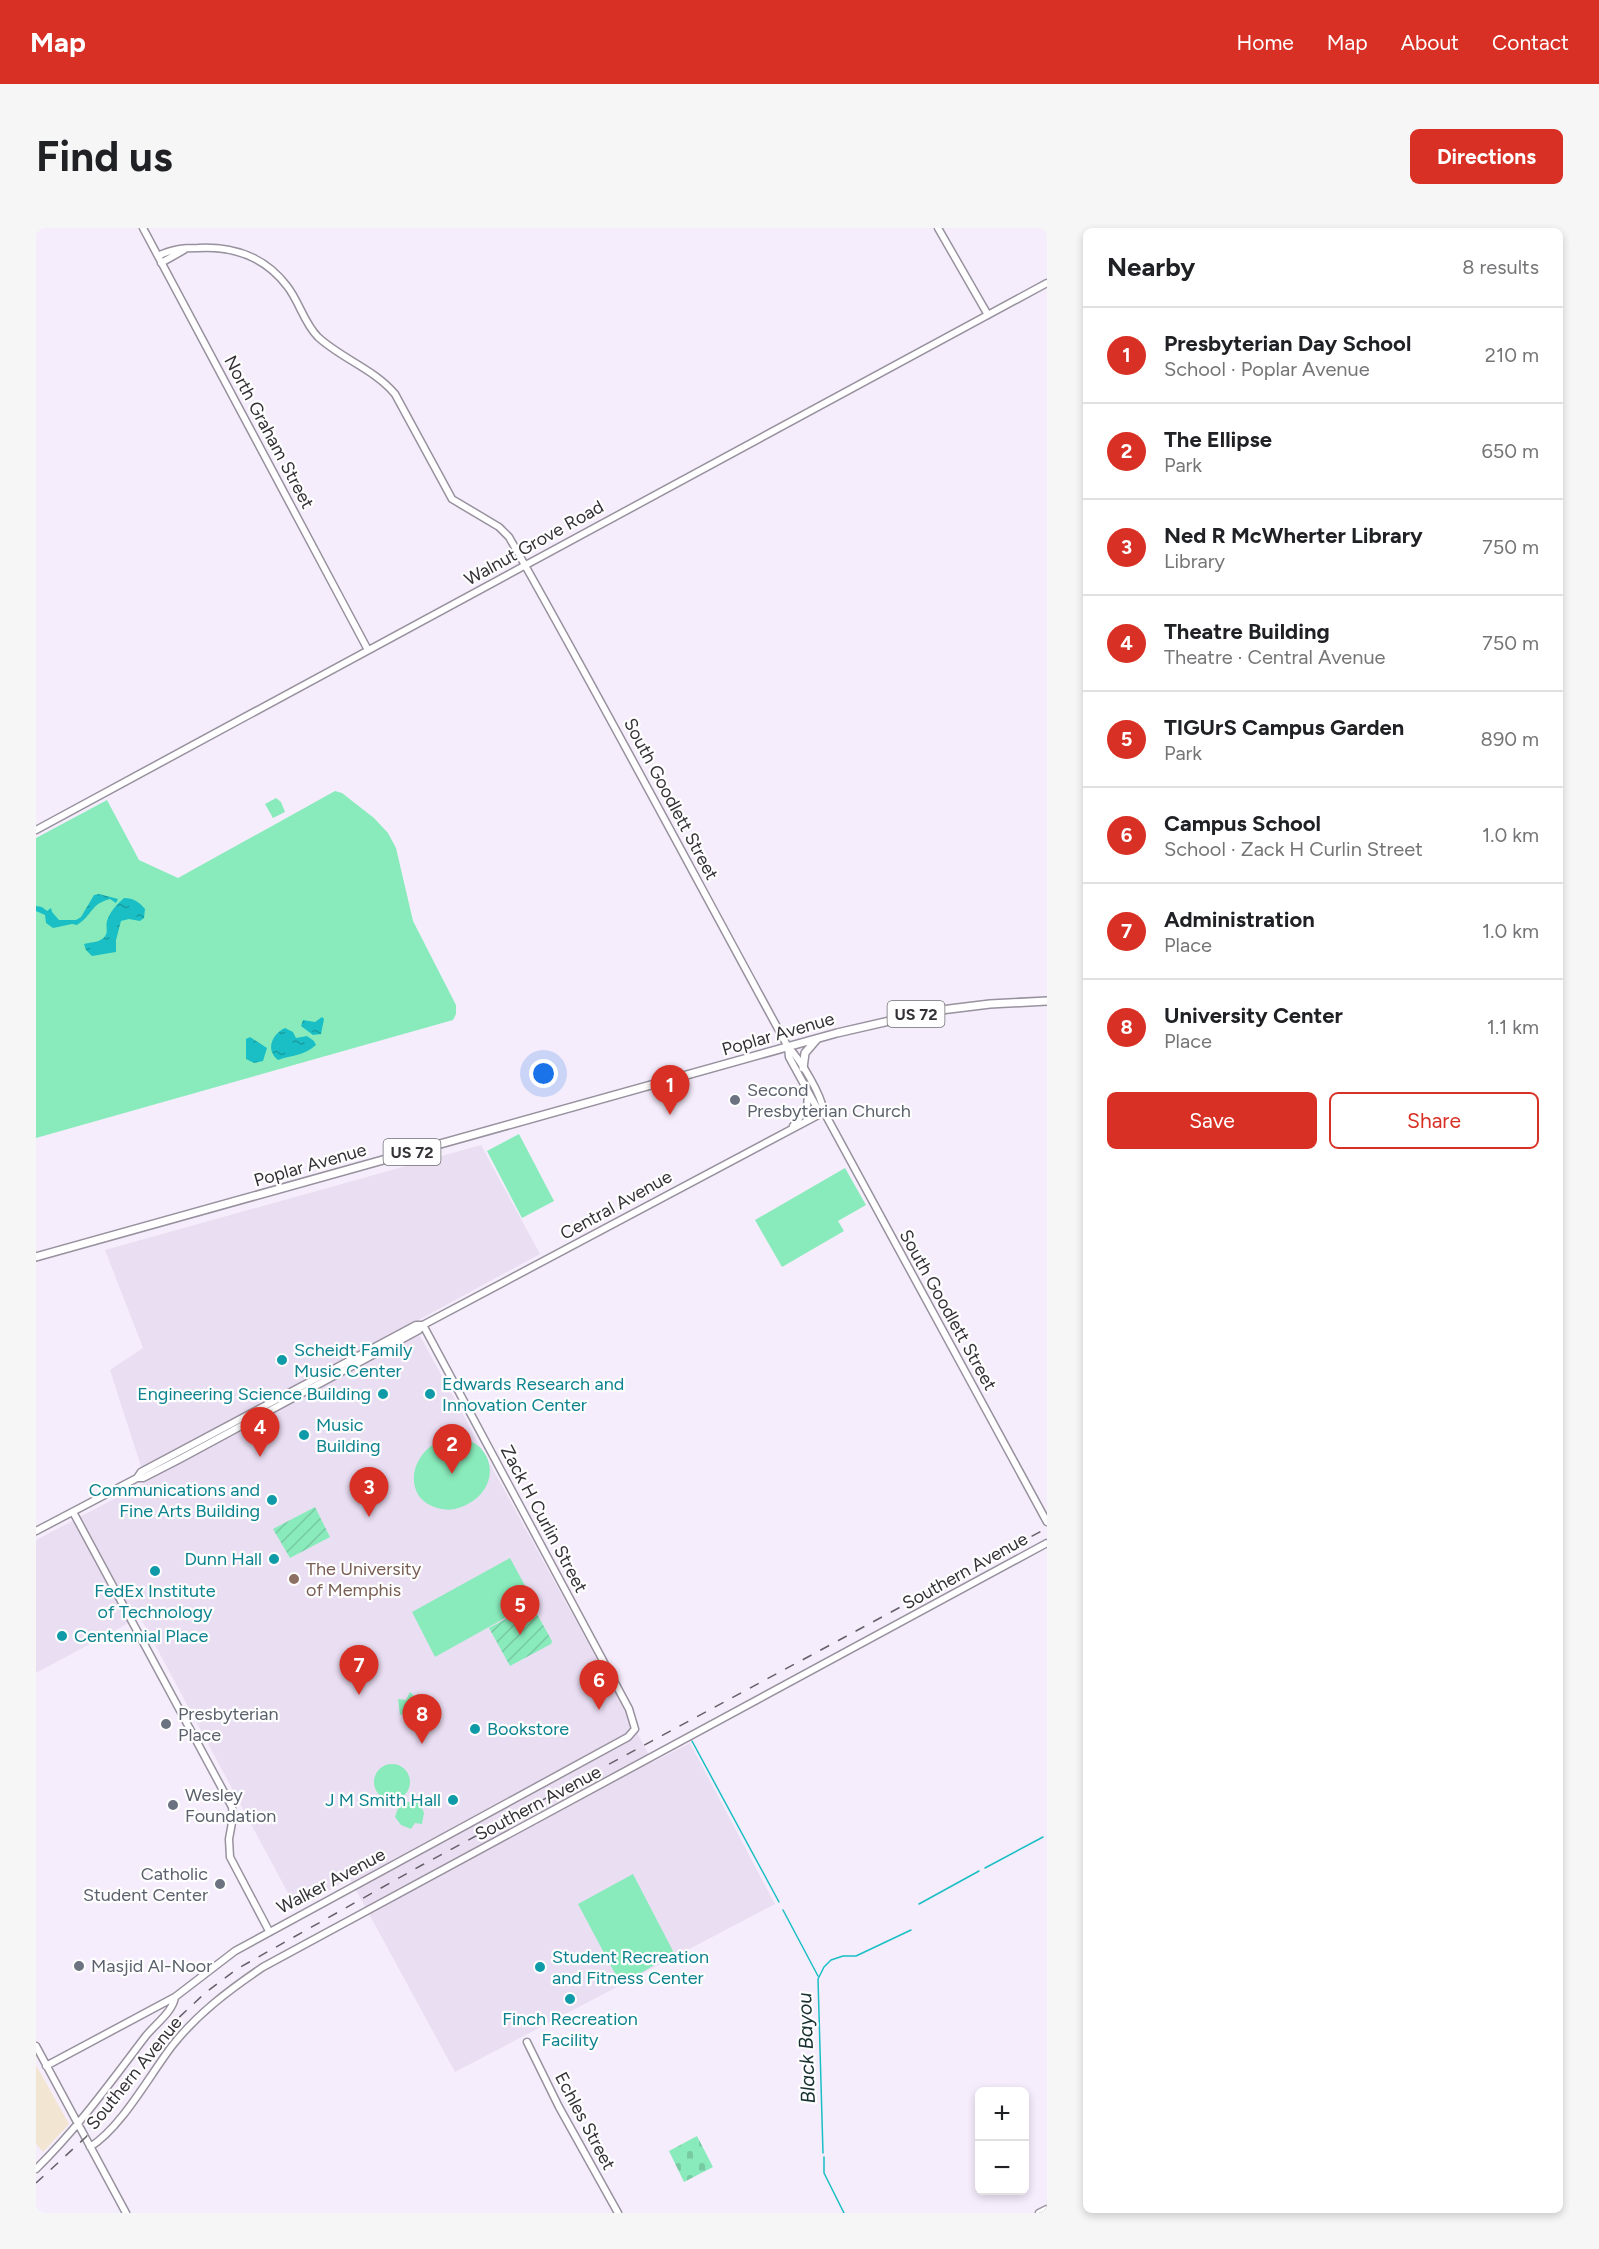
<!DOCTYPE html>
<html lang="en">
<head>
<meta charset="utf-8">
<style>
  :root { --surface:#fff; --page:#f6f6f6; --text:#202124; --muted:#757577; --line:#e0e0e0; --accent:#d93025 }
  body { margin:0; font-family:Figtree,sans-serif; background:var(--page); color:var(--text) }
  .controls { position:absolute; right:18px; bottom:18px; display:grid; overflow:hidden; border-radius:9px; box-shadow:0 3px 9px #0003 }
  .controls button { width:54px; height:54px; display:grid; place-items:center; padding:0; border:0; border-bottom:2px solid var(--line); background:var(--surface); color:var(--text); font:30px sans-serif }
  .you { position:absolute; left:508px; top:846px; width:21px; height:21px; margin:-15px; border:4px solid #fff; border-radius:50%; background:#1a73e8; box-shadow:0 0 0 9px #1a73e833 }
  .badge { display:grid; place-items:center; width:39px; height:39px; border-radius:50%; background:var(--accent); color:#fff; font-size:20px; font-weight:700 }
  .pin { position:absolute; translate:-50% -50px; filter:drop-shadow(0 2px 3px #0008) }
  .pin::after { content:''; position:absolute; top:32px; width:21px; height:18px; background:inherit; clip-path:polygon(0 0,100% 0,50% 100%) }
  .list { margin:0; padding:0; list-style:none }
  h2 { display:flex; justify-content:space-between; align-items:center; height:78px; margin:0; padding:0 24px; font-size:26px }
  h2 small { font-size:20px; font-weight:400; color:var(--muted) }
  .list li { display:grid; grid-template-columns:39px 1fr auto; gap:18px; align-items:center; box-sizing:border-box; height:96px; padding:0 24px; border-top:2px solid var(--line) }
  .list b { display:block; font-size:22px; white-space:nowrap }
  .list p { margin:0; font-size:20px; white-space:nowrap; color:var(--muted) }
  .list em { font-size:20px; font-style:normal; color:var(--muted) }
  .actions { display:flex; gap:12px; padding:18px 24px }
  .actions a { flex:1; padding:14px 0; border:2px solid var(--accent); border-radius:9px; text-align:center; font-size:21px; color:var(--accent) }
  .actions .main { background:var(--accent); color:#fff }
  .map { position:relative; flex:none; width:1011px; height:1985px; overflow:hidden; border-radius:9px }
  header { display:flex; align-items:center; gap:36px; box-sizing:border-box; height:84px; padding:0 30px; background:var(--accent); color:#fff }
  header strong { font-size:28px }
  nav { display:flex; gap:33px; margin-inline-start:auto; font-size:21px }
  .intro { display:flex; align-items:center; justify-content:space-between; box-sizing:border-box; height:144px; padding:0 36px }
  h1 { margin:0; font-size:42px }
  .button { padding:15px 27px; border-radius:9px; background:var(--accent); color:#fff; font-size:21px; font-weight:700 }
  main { display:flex; gap:36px; padding:0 36px }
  aside { flex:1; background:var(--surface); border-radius:9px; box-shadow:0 3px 9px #0003 }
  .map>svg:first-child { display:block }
  .commercial { fill:#f2e5d1 }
  .built { fill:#eadef3 }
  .green { fill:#89ebbc }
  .cemetery { fill:url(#cemetery-stones) }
  .garden { fill:url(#garden-furrows) }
  .water { fill:url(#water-ripples) }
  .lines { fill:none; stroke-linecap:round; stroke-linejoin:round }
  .stream { stroke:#19bfc4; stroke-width:1.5 }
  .secondary-casing { stroke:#98919e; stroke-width:9 }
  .primary-casing { stroke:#98919e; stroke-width:10 }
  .secondary { stroke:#fff; stroke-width:6 }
  .primary { stroke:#fff; stroke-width:7 }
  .rail { stroke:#646067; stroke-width:1.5; stroke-dasharray:10 10; stroke-linecap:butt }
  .worship-dot { fill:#6b7280; stroke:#fefefe; stroke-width:2 }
  .culture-dot { fill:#0f9aa8; stroke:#fefefe; stroke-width:2 }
  .education-dot { fill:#8d6e63; stroke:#fefefe; stroke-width:2 }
  .labels { text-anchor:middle; stroke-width:4.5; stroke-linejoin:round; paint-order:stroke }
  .shield { fill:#fefefe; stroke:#716f73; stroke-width:1.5 }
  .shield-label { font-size:16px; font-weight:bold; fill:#353237 }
  .street-label { font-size:18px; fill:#353237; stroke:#fefefe }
  .worship-label { font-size:18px; fill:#5b616d; stroke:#fefefe; text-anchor:start }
  .culture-label { font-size:18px; fill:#0d838f; stroke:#fefefe; text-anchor:start }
  .education-label { font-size:18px; fill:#785e54; stroke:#fefefe; text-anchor:start }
  .water-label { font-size:20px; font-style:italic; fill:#183031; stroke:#fefefe }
</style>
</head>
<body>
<header>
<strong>Map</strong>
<nav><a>Home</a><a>Map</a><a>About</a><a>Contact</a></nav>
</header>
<div class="intro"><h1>Find us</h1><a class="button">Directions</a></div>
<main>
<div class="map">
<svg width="1011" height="1985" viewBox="0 0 1011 1985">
  <defs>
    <pattern id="cemetery-stones" width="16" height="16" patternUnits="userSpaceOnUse" patternTransform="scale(1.5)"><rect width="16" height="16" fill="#89ebbc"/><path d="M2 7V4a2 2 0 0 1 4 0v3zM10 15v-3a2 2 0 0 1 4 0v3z" fill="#77caa2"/></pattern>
    <pattern id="garden-furrows" width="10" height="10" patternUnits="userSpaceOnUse" patternTransform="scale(1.5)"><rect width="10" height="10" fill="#89ebbc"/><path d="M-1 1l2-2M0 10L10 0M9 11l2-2" fill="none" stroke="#77caa2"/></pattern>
    <pattern id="water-ripples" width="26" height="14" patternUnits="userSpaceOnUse" patternTransform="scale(1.5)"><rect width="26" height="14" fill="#19bfc4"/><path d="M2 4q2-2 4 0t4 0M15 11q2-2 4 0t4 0" fill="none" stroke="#179ca0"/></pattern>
  </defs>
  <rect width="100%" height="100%" fill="#f6edfc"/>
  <!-- commercial -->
  <path class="commercial" d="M 0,1837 L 33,1896 L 7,1924 L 0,1916 Z"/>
  <!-- built -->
  <path class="built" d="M 445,917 L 504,1026 L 377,1095 L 617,1534 L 654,1515 L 739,1676 L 419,1844 L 314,1651 L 260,1680 L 104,1389 L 0,1445 L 0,1312 L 110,1254 L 74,1142 L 107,1120 L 69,1022 Z"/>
  <!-- green -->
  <path class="green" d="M 299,563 L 306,565 L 338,590 L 352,605 L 360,620 L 377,693 L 420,777 L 420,786 L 417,792 L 0,910 L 0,610 L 71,572 L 103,632 L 142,650 Z
    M 240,570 L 245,574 L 249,584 L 237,590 L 229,576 Z
    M 483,906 L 518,973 L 486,990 L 451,923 Z
    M 809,940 L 830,977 L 802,993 L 808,1003 L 746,1039 L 719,992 Z
    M 421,1209 C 459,1214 466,1258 432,1276 C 424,1280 416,1283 406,1281 C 358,1272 377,1210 421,1209 Z
    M 474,1330 L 498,1374 L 399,1429 L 376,1384 Z
    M 374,1464 L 386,1475 L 369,1481 L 367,1486 L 364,1487 L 362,1471 L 370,1472 Z
    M338 1554a18 18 0 1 1 36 0a18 18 0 1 1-36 0Z
    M 372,1574 L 384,1575 L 388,1585 L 386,1596 L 379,1595 L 375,1601 L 365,1597 L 359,1589 L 362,1580 Z
    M 597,1646 L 638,1725 L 587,1756 L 584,1755 L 542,1676 Z"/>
  <!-- cemetery -->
  <path class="cemetery" d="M 661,1908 L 677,1939 L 648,1954 L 633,1923 Z"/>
  <!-- garden -->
  <path class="garden" d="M 279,1279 L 294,1309 L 254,1330 L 237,1301 Z
    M 494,1378 L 499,1386 L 501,1386 L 516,1413 L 515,1416 L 474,1438 L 453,1400 Z"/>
  <!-- water -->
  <path class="water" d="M 63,666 L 82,671 L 80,675 L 74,671 C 54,676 57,687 41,697 L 36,696 L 17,700 L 10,695 L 9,687 L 0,683 L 0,678 L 6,679 L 11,683 L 15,680 L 16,684 L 23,692 L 40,692 L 45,689 L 58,667 Z
    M 88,670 C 98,670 103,674 109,681 L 108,690 L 104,693 L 93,691 L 85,693 L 80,712 L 80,724 L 56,728 L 50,722 L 48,716 C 54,714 61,715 66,711 C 74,705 69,700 71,693 C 74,684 80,677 88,670 Z
    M 286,789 L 288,791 L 285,806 L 277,807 L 265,798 L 267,792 L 279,794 Z
    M 249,800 L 257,804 L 260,810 L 271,808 L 278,813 L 280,817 C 268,828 256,827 242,832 C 229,822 236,806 249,800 Z
    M 214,809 L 231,820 L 227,833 L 218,835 L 210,831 L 210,811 Z"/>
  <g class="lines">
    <!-- stream -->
    <path class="stream" d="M 656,1513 L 743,1674
      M 949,1640 L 1007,1609
      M 883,1676 L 943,1643
      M 747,1682 L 782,1748
      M 787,1925 L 782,1751 L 788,1739 L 795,1732 L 807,1728 L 820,1728 L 875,1702
      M 788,1929 L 788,1945 L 808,1985"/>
    <defs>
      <path id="secondary" d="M 107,0 L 332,422
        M 902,0 L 952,87
        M 122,28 C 135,21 147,20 162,20 C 197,18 229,29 251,58 C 263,73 268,95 282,109 C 306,131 338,141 359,166 L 416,271 L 463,299 L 473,309 C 569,478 659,649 752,819 C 765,832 785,866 788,884 L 1011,1294
        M 125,35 L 148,22
        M 0,602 L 1011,55
        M 752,819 L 753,829 L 781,880 L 788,884
        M 757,898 L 771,880 L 772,865
        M 101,1250 L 105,1244 L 380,1097 L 387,1097
        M 37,1284 L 196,1579 L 197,1589 L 193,1611 L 194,1629 L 233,1703
        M 0,1303 L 101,1250 L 107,1250 L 144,1231 L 383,1102 L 387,1097 L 788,884
        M 491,1814 L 523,1879 L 582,1985
        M 0,1818 L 90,1985
        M 10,1838 L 139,1769 L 199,1723 L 592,1509 L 599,1501 L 593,1481 L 387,1097
        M 54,1919 C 85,1900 113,1848 136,1818 C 161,1786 193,1762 227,1739 L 1011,1315
        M 0,1941 C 41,1901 74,1855 109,1809 C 118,1797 137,1784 139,1769
        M 1003,1985 L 1011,1981"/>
      <path id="primary" d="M 767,840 L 769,825 L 781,811
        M 0,1029 L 801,805 L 897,783 L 954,776 L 1011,773"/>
    </defs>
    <!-- secondary casing -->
    <use href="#secondary" class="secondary-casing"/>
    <!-- primary casing -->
    <use href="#primary" class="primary-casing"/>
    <!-- secondary -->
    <use href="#secondary" class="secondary"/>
    <!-- primary -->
    <use href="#primary" class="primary"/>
    <!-- rail -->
    <path class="rail" d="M 0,1955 L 50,1909 L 135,1797 L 169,1765 L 201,1741 L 386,1637 L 1011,1300"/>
  </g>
  <!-- markers -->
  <g class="worship-dot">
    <circle cx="699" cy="872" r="6"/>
    <circle cx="130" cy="1496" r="6"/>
    <circle cx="137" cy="1577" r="6"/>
    <circle cx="184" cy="1656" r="6"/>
    <circle cx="43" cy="1738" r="6"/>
  </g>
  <g class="culture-dot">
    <circle cx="246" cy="1132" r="6"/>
    <circle cx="347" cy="1166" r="6"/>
    <circle cx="394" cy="1166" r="6"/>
    <circle cx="268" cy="1207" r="6"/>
    <circle cx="236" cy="1272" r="6"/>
    <circle cx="238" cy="1331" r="6"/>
    <circle cx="119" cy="1343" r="6"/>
    <circle cx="26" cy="1408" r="6"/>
    <circle cx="439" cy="1501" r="6"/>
    <circle cx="417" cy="1572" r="6"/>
    <circle cx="504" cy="1739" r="6"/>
    <circle cx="534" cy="1771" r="6"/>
  </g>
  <circle class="education-dot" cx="258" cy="1351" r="6"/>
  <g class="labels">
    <!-- shield labels -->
    <g class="shield">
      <rect x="851.5" y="773" width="57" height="26" rx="4.5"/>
      <rect x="347.5" y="911" width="57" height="26" rx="4.5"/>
    </g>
    <g class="shield-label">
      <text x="880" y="792">US 72</text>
      <text x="376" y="930">US 72</text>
    </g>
    <!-- street labels -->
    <g class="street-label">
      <text transform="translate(233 204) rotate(62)" y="6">North Graham Street</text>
      <text transform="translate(498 315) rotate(-29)" y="6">Walnut Grove Road</text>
      <text transform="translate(635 571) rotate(62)" y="6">South Goodlett Street</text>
      <text transform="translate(742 806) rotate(-16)" y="6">Poplar Avenue</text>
      <text transform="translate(274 937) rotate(-16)" y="6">Poplar Avenue</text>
      <text transform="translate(580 977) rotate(-29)" y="6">Central Avenue</text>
      <text transform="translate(912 1082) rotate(61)" y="6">South Goodlett Street</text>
      <text transform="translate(508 1291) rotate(62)" y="6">Zack H Curlin Street</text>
      <text transform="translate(929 1343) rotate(-29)" y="6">Southern Avenue</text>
      <text transform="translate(502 1575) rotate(-28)" y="6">Southern Avenue</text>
      <text transform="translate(295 1653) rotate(-28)" y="6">Walker Avenue</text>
      <text transform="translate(98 1845) rotate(-51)" y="6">Southern Avenue</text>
      <text transform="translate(549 1893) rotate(62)" y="6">Echles Street</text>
    </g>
    <!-- worship labels -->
    <g class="worship-label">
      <text x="711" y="868">Second<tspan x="711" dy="21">Presbyterian Church</tspan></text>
      <text x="142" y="1492">Presbyterian<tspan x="142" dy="21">Place</tspan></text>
      <text x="149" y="1573">Wesley<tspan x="149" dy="21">Foundation</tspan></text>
      <text x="172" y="1652" text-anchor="end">Catholic<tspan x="172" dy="21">Student Center</tspan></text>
      <text x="55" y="1744">Masjid Al-Noor</text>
    </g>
    <!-- culture labels -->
    <g class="culture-label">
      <text x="258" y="1128">Scheidt Family<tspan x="258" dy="21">Music Center</tspan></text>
      <text x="406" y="1162">Edwards Research and<tspan x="406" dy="21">Innovation Center</tspan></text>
      <text x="335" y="1172" text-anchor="end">Engineering Science Building</text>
      <text x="280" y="1203">Music<tspan x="280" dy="21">Building</tspan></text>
      <text x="224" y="1268" text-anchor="end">Communications and<tspan x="224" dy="21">Fine Arts Building</tspan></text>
      <text x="226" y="1337" text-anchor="end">Dunn Hall</text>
      <text x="119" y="1369" text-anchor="middle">FedEx Institute<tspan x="119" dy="21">of Technology</tspan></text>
      <text x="38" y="1414">Centennial Place</text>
      <text x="451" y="1507">Bookstore</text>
      <text x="405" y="1578" text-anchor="end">J M Smith Hall</text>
      <text x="516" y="1735">Student Recreation<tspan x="516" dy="21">and Fitness Center</tspan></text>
      <text x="534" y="1797" text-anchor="middle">Finch Recreation<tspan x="534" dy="21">Facility</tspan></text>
    </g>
    <!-- education labels -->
    <g class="education-label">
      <text x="270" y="1347">The University<tspan x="270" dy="21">of Memphis</tspan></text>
    </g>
    <!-- water labels -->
    <g class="water-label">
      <text transform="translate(770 1820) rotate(-92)" y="7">Black Bayou</text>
    </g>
  </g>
</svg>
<div class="controls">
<button>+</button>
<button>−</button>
</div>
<div class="you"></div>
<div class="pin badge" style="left:634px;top:887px">1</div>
<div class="pin badge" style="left:416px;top:1246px">2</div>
<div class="pin badge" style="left:333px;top:1289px">3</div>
<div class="pin badge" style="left:224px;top:1229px">4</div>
<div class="pin badge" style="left:484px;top:1407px">5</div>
<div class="pin badge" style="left:563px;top:1482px">6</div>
<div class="pin badge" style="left:323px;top:1467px">7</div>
<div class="pin badge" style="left:386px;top:1516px">8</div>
</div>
<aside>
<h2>Nearby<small>8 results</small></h2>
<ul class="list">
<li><span class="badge">1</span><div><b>Presbyterian Day School</b><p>School · Poplar Avenue</p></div><em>210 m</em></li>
<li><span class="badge">2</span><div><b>The Ellipse</b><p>Park</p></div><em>650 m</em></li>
<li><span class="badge">3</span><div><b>Ned R McWherter Library</b><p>Library</p></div><em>750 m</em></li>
<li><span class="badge">4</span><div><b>Theatre Building</b><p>Theatre · Central Avenue</p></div><em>750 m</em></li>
<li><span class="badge">5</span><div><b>TIGUrS Campus Garden</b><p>Park</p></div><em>890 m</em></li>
<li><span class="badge">6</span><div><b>Campus School</b><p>School · Zack H Curlin Street</p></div><em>1.0 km</em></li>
<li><span class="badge">7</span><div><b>Administration</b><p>Place</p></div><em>1.0 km</em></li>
<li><span class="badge">8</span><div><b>University Center</b><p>Place</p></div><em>1.1 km</em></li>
</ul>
<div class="actions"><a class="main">Save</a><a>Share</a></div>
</aside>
</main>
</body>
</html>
